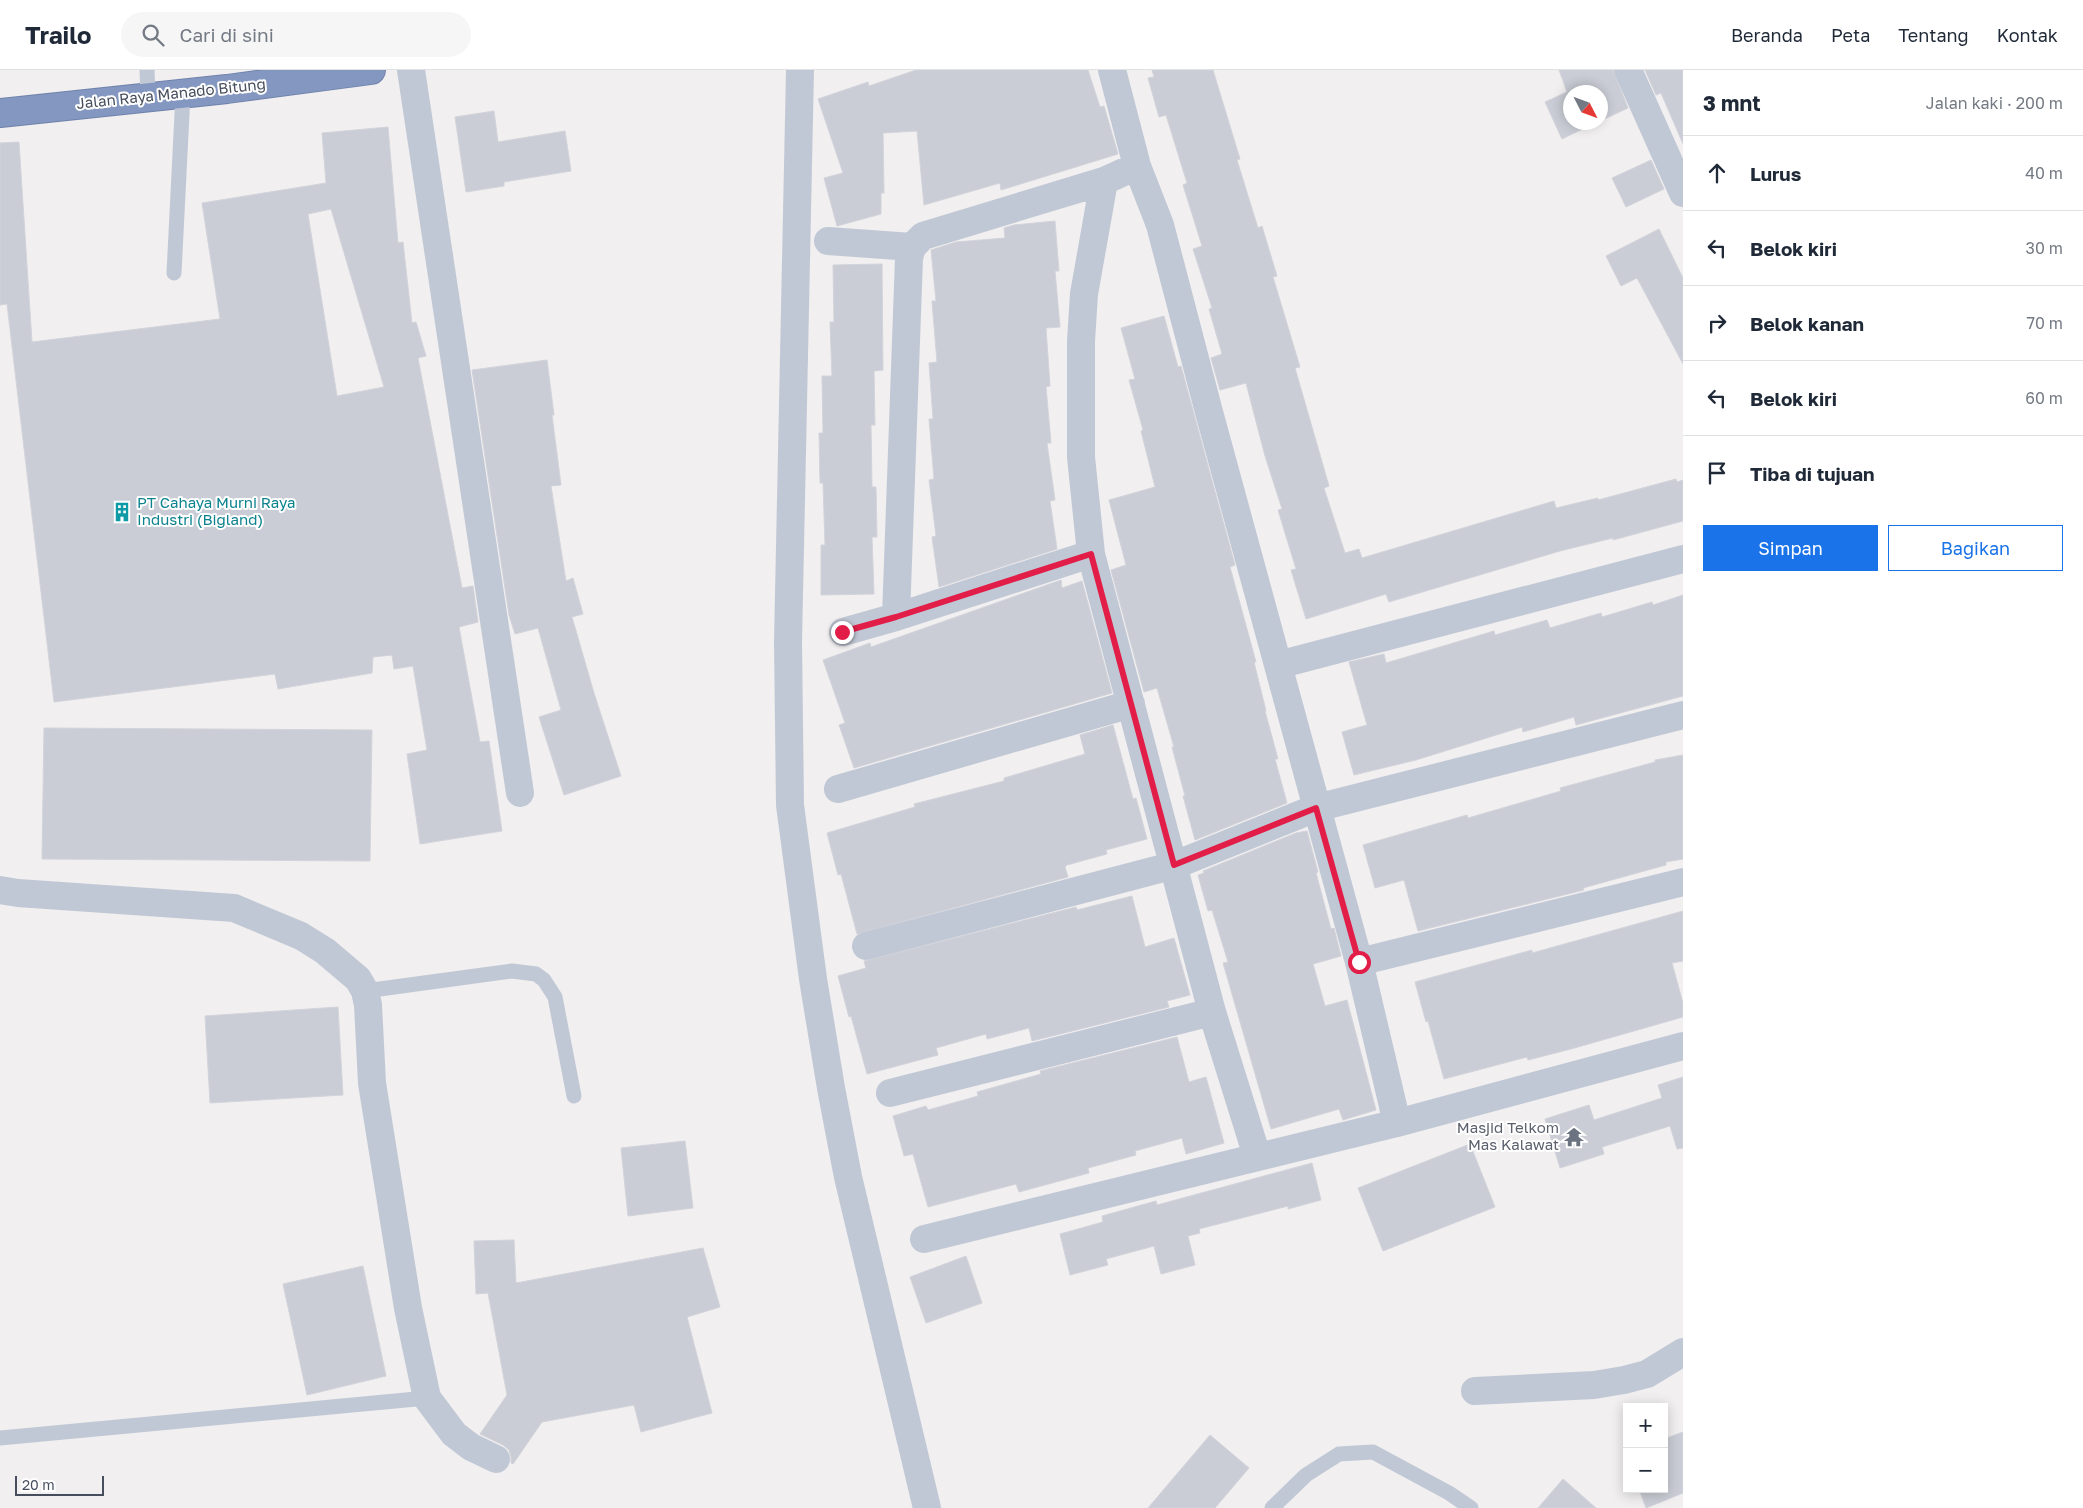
<!DOCTYPE html>
<html lang="id">
<head>
<meta charset="utf-8">
<style>
  :root { --surface:#fff; --page:#f6f6f7; --text:#1f2937; --muted:#747a83; --line:#e0e1e3; --accent:#1a73e8 }
  body { margin:0; font-family:"Golos Text",sans-serif; background:var(--page); color:var(--text) }
  .controls { position:absolute; right:15px; bottom:15px; display:grid; overflow:hidden; border-radius:0px; box-shadow:0 2px 12px #0003 }
  .controls button { width:45px; height:45px; display:grid; place-items:center; padding:0; border:0; border-bottom:1px solid var(--line); background:var(--surface); color:var(--text); font:25px sans-serif }
  .compass { position:absolute; left:1563px; top:15px; width:45px; height:45px; border-radius:50%; background:var(--surface); box-shadow:0 2px 12px #0003; rotate:132deg }
  .scale { position:absolute; left:15px; bottom:12px; width:89px; box-sizing:border-box; padding-left:5px; border:2px solid #464e5d; border-top:0; font-size:14px; line-height:18px; white-space:nowrap; color:#464e5d; -webkit-text-stroke:4px #fff; paint-order:stroke }
  .stop { position:absolute; width:15px; height:15px; margin:-11px; border:4px solid #e11d48; border-radius:50%; background:#fff }
  .stop.end { background:#e11d48; border-color:#fff; box-shadow:0 1px 5px #0008 }
  .list { margin:0; padding:0; list-style:none }
  h2 { display:flex; justify-content:space-between; align-items:center; height:65px; margin:0; padding:0 20px; font-size:21px }
  h2 small { font-size:16px; font-weight:400; color:var(--muted) }
  .list li { display:grid; grid-template-columns:32px 1fr auto; gap:15px; align-items:center; box-sizing:border-box; height:75px; padding:0 20px; border-top:1px solid var(--line) }
  .list b { display:block; font-size:19px; white-space:nowrap }
  .list em { font-size:16px; font-style:normal; color:var(--muted) }
  .actions { display:flex; gap:10px; padding:15px 20px }
  .actions a { flex:1; padding:11px 0; border:1px solid var(--accent); border-radius:0px; text-align:center; font-size:18px; color:var(--accent) }
  .actions .main { background:var(--accent); color:#fff }
  .icon { flex:none; width:28px; height:28px; fill:none; stroke:currentColor; stroke-width:2; stroke-linecap:round; stroke-linejoin:round }
  .map { position:relative; flex:none; width:1683px; height:1438px; overflow:hidden }
  header { display:flex; align-items:center; gap:30px; box-sizing:border-box; height:70px; padding:0 25px; background:var(--surface); border-bottom:1px solid var(--line) }
  header strong { font-size:24px }
  nav { display:flex; gap:28px; margin-inline-start:auto; font-size:18px }
  .search { width:350px; height:45px; background:var(--page); display:flex; align-items:center; gap:12px; box-sizing:border-box; padding:0 18px; border-radius:28px; color:var(--muted); font-size:19px }
  main { display:flex }
  aside { flex:1; background:var(--surface) }
  .map>svg:first-child { display:block }
  .building { fill:#cacdd5; stroke:#d2d3db; fill-rule:evenodd }
  .lines { fill:none; stroke-linecap:round; stroke-linejoin:round }
  .highway-casing { stroke:#6f82ac; stroke-width:30 }
  .lane { stroke:#c1c8d5; stroke-width:15 }
  .street { stroke:#c1c8d5; stroke-width:28 }
  .highway { stroke:#8497c0; stroke-width:28 }
  .route { stroke:#e11d48; stroke-width:6 }
  .labels { text-anchor:middle; stroke-width:4; stroke-linejoin:round; paint-order:stroke }
  .street-label { font-size:15px; fill:#464e5d; stroke:#fff }
  .culture-label { font-size:15px; fill:#0d838f; stroke:#fff; text-anchor:start }
  .worship-label { font-size:15px; fill:#5b616d; stroke:#fff; text-anchor:end }
</style>
</head>
<body>
<header>
<strong>Trailo</strong>
<div class="search"><svg class="icon" aria-label="search" viewBox="0 0 24 24"><circle cx="10" cy="10" r="6"/><path d="M15 15l6 6"/></svg>Cari di sini</div>
<nav><a>Beranda</a><a>Peta</a><a>Tentang</a><a>Kontak</a></nav>
</header>
<main>
<div class="map">
<svg width="1683" height="1438" viewBox="0 0 1683 1438">
  <rect width="100%" height="100%" fill="#f1efef"/>
  <!-- building -->
  <path class="building" d="M 916,0 L 1088,0 L 1100,37 L 1104,36 L 1118,84 L 1001,120 L 1000,113 L 924,135 L 917,61 L 883,63 L 884,123 L 881,123 L 881,144 L 837,156 L 824,108 L 843,103 L 818,29 L 868,12 L 869,16 Z
    M 1152,0 L 1213,0 L 1240,89 L 1237,90 L 1258,158 L 1262,156 L 1277,206 L 1273,207 L 1300,297 L 1295,298 L 1329,416 L 1324,418 L 1345,483 L 1359,479 L 1362,488 L 1554,431 L 1556,438 L 1598,428 L 1598,430 L 1676,409 L 1677,412 L 1683,410 L 1683,451 L 1613,470 L 1613,468 L 1560,481 L 1389,532 L 1386,524 L 1306,549 L 1291,500 L 1296,499 L 1278,440 L 1282,439 L 1265,386 L 1246,313 L 1220,320 L 1211,288 L 1222,284 L 1209,239 L 1212,238 L 1193,179 L 1202,176 L 1183,115 L 1187,113 L 1166,45 L 1159,47 L 1148,8 L 1154,7 Z
    M 1559,0 L 1613,0 L 1628,38 L 1600,51 L 1600,22 L 1570,22 L 1570,52 L 1597,52 L 1562,69 L 1545,32 L 1567,22 Z
    M 1645,0 L 1683,0 L 1683,74 L 1661,23 L 1656,25 Z
    M 494,41 L 498,72 L 565,61 L 571,101 L 504,112 L 504,116 L 466,122 L 455,47 Z
    M 388,57 L 398,173 L 403,172 L 412,253 L 416,252 L 426,286 L 418,288 L 462,518 L 473,516 L 478,552 L 459,557 L 480,672 L 489,671 L 502,761 L 420,774 L 407,684 L 427,680 L 413,596 L 394,599 L 392,585 L 373,587 L 372,603 L 278,619 L 275,604 L 54,632 L 7,234 L 0,235 L 0,73 L 19,72 L 32,272 L 220,249 L 202,133 L 326,113 L 322,63 ZM 331,139 L 384,317 L 337,326 L 308,144 Z
    M 1651,90 L 1664,119 L 1626,137 L 1612,108 Z
    M 1055,151 L 1059,201 L 1055,201 L 1060,257 L 1046,258 L 1050,316 L 1046,317 L 1051,373 L 1047,373 L 1055,430 L 1050,431 L 1057,479 L 939,517 L 932,467 L 936,466 L 929,410 L 934,409 L 929,349 L 933,349 L 929,293 L 937,292 L 932,231 L 936,231 L 931,180 L 956,172 L 1005,168 L 1004,158 L 1014,155 Z
    M 1659,159 L 1683,208 L 1683,294 L 1637,208 L 1621,216 L 1606,186 Z
    M 882,194 L 883,300 L 874,301 L 875,355 L 871,355 L 872,417 L 876,417 L 877,467 L 872,467 L 874,524 L 821,525 L 821,475 L 825,475 L 823,413 L 820,413 L 819,363 L 823,363 L 822,306 L 832,306 L 830,252 L 834,252 L 833,195 Z
    M 1164,246 L 1178,297 L 1181,296 L 1235,495 L 1230,497 L 1256,592 L 1254,592 L 1266,641 L 1265,641 L 1278,689 L 1275,689 L 1287,733 L 1195,770 L 1183,726 L 1185,726 L 1172,677 L 1174,677 L 1157,618 L 1144,622 L 1111,500 L 1126,495 L 1109,430 L 1155,417 L 1141,361 L 1143,360 L 1129,310 L 1135,309 L 1121,258 Z
    M 547,290 L 554,345 L 552,345 L 561,415 L 551,416 L 566,511 L 573,508 L 583,544 L 572,547 L 594,623 L 621,706 L 564,725 L 539,647 L 561,640 L 538,558 L 515,564 L 509,545 L 472,300 Z
    M 1061,510 L 1062,518 L 1082,511 L 1112,623 L 854,698 L 839,655 L 845,653 L 823,590 L 870,573 L 871,577 Z
    M 1683,525 L 1683,626 L 1576,655 L 1574,647 L 1523,662 L 1522,657 L 1416,690 L 1354,705 L 1342,662 L 1367,655 L 1349,592 L 1384,584 L 1386,593 L 1494,561 L 1495,565 L 1547,550 L 1550,558 L 1601,543 L 1602,547 L 1652,532 L 1653,535 Z
    M 1113,655 L 1133,729 L 1136,728 L 1147,769 L 1106,780 L 1107,784 L 1067,795 L 1065,797 L 1068,807 L 857,864 L 841,804 L 838,805 L 827,763 L 915,737 L 914,734 L 1004,711 L 1004,708 L 1085,684 L 1080,665 Z
    M 44,658 L 372,660 L 370,791 L 42,789 Z
    M 1683,685 L 1683,789 L 1666,792 L 1666,795 L 1583,818 L 1584,820 L 1418,861 L 1404,810 L 1375,818 L 1363,775 L 1467,745 L 1468,748 L 1561,721 L 1560,718 L 1655,692 L 1655,690 Z
    M 1307,761 L 1318,802 L 1316,803 L 1331,859 L 1334,858 L 1341,886 L 1313,894 L 1325,936 L 1347,930 L 1376,1040 L 1343,1050 L 1339,1039 L 1271,1059 L 1223,893 L 1228,892 L 1212,840 L 1208,841 L 1198,805 L 1204,803 L 1203,801 L 1296,763 Z
    M 1132,826 L 1145,877 L 1174,868 L 1190,925 L 1167,931 L 1169,937 L 1032,971 L 1029,958 L 987,969 L 986,964 L 936,978 L 938,985 L 867,1004 L 851,946 L 849,947 L 838,906 L 866,898 L 864,891 L 1076,837 L 1077,840 Z
    M 1683,841 L 1683,891 L 1672,893 L 1683,933 L 1683,947 L 1571,979 L 1528,990 L 1527,987 L 1444,1009 L 1428,951 L 1426,952 L 1415,912 L 1532,880 L 1532,883 Z
    M 338,937 L 343,1025 L 210,1033 L 205,946 Z
    M 1177,967 L 1189,1012 L 1206,1007 L 1224,1073 L 1186,1084 L 1182,1068 L 1135,1081 L 1136,1085 L 1088,1098 L 1089,1103 L 1019,1122 L 1016,1114 L 928,1137 L 913,1084 L 904,1086 L 893,1046 L 926,1036 L 928,1040 L 978,1026 L 977,1022 L 1041,1004 L 1040,1001 Z
    M 1683,1007 L 1683,1078 L 1677,1079 L 1670,1056 L 1602,1077 L 1604,1084 L 1560,1098 L 1545,1049 L 1589,1035 L 1594,1050 L 1662,1028 L 1658,1015 Z
    M 685,1071 L 693,1138 L 628,1146 L 621,1078 Z
    M 1470,1074 L 1495,1137 L 1383,1181 L 1358,1118 Z
    M 1312,1093 L 1321,1130 L 1288,1139 L 1288,1136 L 1199,1159 L 1200,1163 L 1188,1166 L 1195,1195 L 1161,1204 L 1154,1176 L 1106,1189 L 1108,1195 L 1070,1205 L 1060,1164 L 1103,1152 L 1102,1146 L 1156,1131 L 1157,1135 Z
    M 514,1170 L 516,1213 L 703,1178 L 720,1237 L 687,1247 L 712,1343 L 641,1362 L 634,1335 L 542,1352 L 513,1394 L 511,1393 L 511,1387 L 509,1380 L 503,1375 L 480,1364 L 507,1325 L 488,1223 L 476,1224 L 474,1171 Z
    M 966,1186 L 982,1233 L 926,1253 L 910,1207 Z
    M 363,1196 L 386,1306 L 307,1325 L 283,1214 Z
    M 1683,1362 L 1683,1423 L 1646,1438 L 1639,1419 L 1664,1419 L 1664,1369 Z
    M 1210,1365 L 1249,1398 L 1215,1438 L 1148,1438 Z
    M 1563,1409 L 1596,1438 L 1538,1438 Z"/>
  <g class="lines">
    <defs>
      <path id="highway" d="M 0,43 L 227,19 L 371,0"/>
    </defs>
    <!-- highway casing -->
    <use href="#highway" class="highway-casing"/>
    <!-- lane -->
    <path class="lane" d="M 147,0 L 148,27
      M 174,203 L 183,24
      M 365,921 L 512,901 L 536,904 L 544,910 L 555,927 L 574,1026
      M 0,1368 L 427,1328
      M 1272,1438 L 1306,1405 L 1339,1384 L 1373,1382 L 1449,1423 L 1471,1438"/>
    <!-- street -->
    <path class="street" d="M 411,0 L 520,723
      M 800,0 L 788,572 L 790,735 L 813,909 L 831,1018 L 848,1107 L 927,1438
      M 1112,0 L 1137,96 L 1160,155 L 1209,342 L 1359,892 L 1397,1053
      M 1628,0 L 1683,123
      M 1137,96 L 1104,111 L 1084,224 L 1081,271 L 1081,387 L 1091,484 L 1212,942 L 1257,1086
      M 828,171 L 912,177
      M 1091,484 L 896,547 L 909,188 L 912,177 L 923,166 L 1104,111
      M 843,562 L 896,547
      M 1278,595 L 1683,489
      M 838,719 L 1131,634
      M 0,820 L 18,823 L 234,838 L 301,866 L 325,881 L 358,909 L 365,921 L 368,935 L 372,1013 L 408,1238 L 427,1328 L 454,1364 L 471,1377 L 496,1389
      M 866,876 L 1175,795 L 1316,738 L 1683,645
      M 1359,892 L 1683,812
      M 890,1023 L 1212,942
      M 924,1169 L 1397,1053 L 1683,976
      M 1475,1321 L 1594,1315 L 1624,1310 L 1647,1304 L 1683,1282"/>
    <!-- highway -->
    <use href="#highway" class="highway"/>
  </g>
  <g class="lines">
    <!-- route -->
    <path class="route" d="M 842,562 L 896,547 L 1091,484 L 1174,795 L 1316,738 L 1359,892"/>
  </g>
  <!-- icons -->
  <defs>
    <symbol id="building-bare" viewBox="-9 -9 18 18"><path d="M-4-6H4V6H1V3H-1V6H-4ZM-2.5-4.3h1.7v1.8h-1.7ZM.8-4.3h1.7v1.8H.8ZM-2.5-1h1.7V.8h-1.7ZM.8-1h1.7V.8H.8Z" fill="#0f9aa8" stroke="#fff" stroke-width="2.5" paint-order="stroke"/></symbol>
    <symbol id="temple-bare" viewBox="-9 -9 18 18"><path d="M0-6L5-2H3V0L6.5 2.5H4V6H1.5V3h-3V6H-4V2.5H-6.5L-3 0V-2H-5Z" fill="#6b7280" stroke="#fff" stroke-width="2.5" paint-order="stroke"/></symbol>
  </defs>
  <g fill-rule="evenodd">
    <use href="#building-bare" x="108" y="428" width="28" height="28"/>
    <use href="#temple-bare" x="1560" y="1053" width="28" height="28"/>
  </g>
  <g class="labels">
    <!-- street labels -->
    <g class="street-label">
      <text transform="translate(171 24) rotate(-6)" y="5">Jalan Raya Manado Bitung</text>
    </g>
    <!-- culture labels -->
    <g class="culture-label">
      <text x="137" y="438">PT Cahaya Murni Raya<tspan x="137" dy="17">Industri (Bigland)</tspan></text>
    </g>
    <!-- worship labels -->
    <g class="worship-label">
      <text x="1559" y="1063">Masjid Telkom<tspan x="1559" dy="17">Mas Kalawat</tspan></text>
    </g>
  </g>
</svg>
<div class="controls">
<button>+</button>
<button>−</button>
</div>
<svg class="compass" viewBox="-18 -18 36 36"><path d="M0-13l5 13h-10z" fill="#e53935"/><path d="M0 13l5-13h-10z" fill="#747a83"/></svg>
<div class="scale">20 m</div>
<div class="stop" style="left:1359px;top:892px"></div>
<div class="stop end" style="left:842px;top:562px"></div>
</div>
<aside>
<h2>3 mnt<small>Jalan kaki · 200 m</small></h2>
<ul class="list">
<li><svg class="icon" aria-label="ahead" viewBox="0 0 24 24"><path d="M12 20V5M6 11l6-6 6 6"/></svg><div><b>Lurus</b></div><em>40 m</em></li>
<li><svg class="icon" aria-label="left" viewBox="0 0 24 24"><path d="M17 20v-9H6M10 6l-5 5 5 5"/></svg><div><b>Belok kiri</b></div><em>30 m</em></li>
<li><svg class="icon" aria-label="right" viewBox="0 0 24 24"><path d="M7 20v-9h11M14 6l5 5-5 5"/></svg><div><b>Belok kanan</b></div><em>70 m</em></li>
<li><svg class="icon" aria-label="left" viewBox="0 0 24 24"><path d="M17 20v-9H6M10 6l-5 5 5 5"/></svg><div><b>Belok kiri</b></div><em>60 m</em></li>
<li><svg class="icon" aria-label="arrive" viewBox="0 0 24 24"><path d="M6 21V4h12l-3 4 3 4H6"/></svg><div><b>Tiba di tujuan</b></div></li>
</ul>
<div class="actions"><a class="main">Simpan</a><a>Bagikan</a></div>
</aside>
</main>
</body>
</html>
